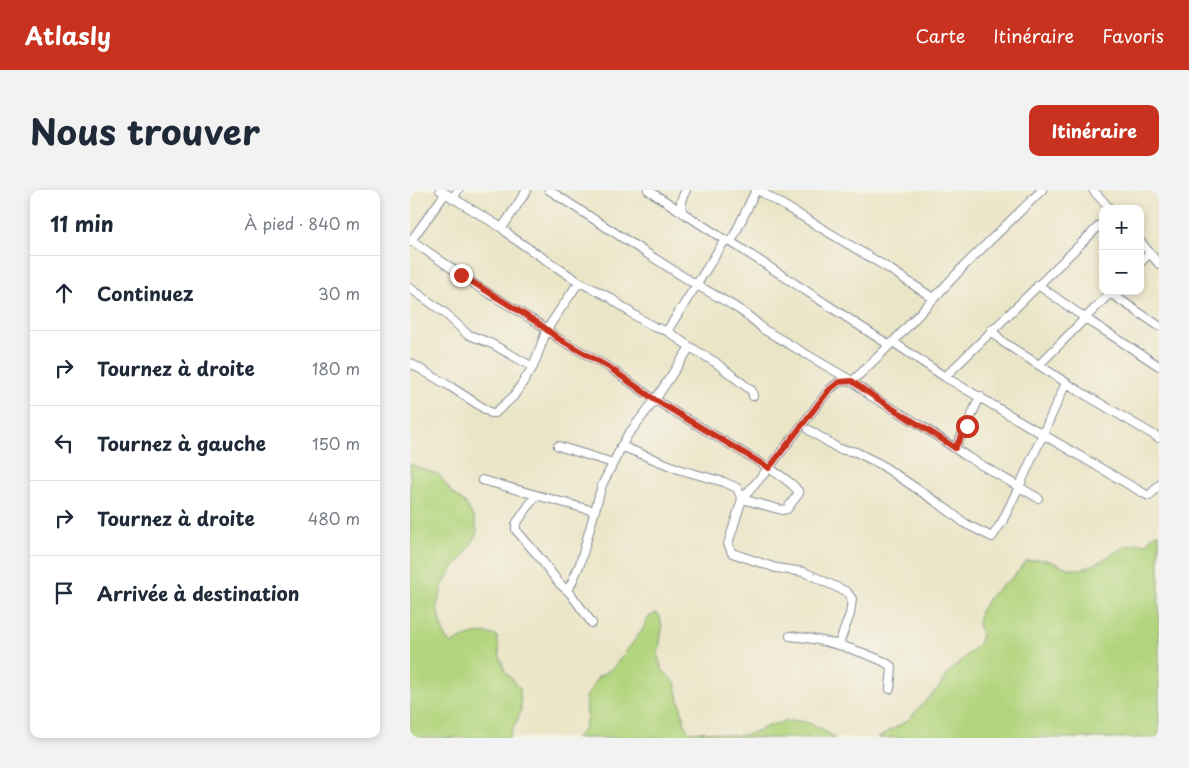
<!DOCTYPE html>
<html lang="fr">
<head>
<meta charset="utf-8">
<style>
  :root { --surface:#fff; --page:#f2f2f3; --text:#1f2937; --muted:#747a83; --line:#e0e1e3; --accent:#c8321e }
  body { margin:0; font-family:"Playpen Sans",sans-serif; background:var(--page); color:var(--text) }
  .controls { position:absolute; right:15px; top:15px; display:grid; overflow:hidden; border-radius:10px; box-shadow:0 2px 8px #0003 }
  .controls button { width:45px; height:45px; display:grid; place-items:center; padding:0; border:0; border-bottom:1px solid var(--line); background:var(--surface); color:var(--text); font:25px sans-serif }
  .stop { position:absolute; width:15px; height:15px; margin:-11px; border:4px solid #c8321e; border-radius:50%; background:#fff }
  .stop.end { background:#c8321e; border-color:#fff; box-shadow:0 1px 5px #0008 }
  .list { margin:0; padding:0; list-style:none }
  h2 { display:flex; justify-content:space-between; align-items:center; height:65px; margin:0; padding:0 20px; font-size:21px }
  h2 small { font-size:16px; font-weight:400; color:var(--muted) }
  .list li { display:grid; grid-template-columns:32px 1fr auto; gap:15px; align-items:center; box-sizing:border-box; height:75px; padding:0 20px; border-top:1px solid var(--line) }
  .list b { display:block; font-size:19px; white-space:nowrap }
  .list em { font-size:16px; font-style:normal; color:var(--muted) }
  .icon { flex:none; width:28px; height:28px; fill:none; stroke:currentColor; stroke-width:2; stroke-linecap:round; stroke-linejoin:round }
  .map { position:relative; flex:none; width:749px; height:548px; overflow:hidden; border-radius:10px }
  header { display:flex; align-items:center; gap:30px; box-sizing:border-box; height:70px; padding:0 25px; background:var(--accent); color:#fff }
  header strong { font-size:24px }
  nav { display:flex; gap:28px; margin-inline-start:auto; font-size:18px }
  .intro { display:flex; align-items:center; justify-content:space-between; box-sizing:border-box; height:120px; padding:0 30px }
  h1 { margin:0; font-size:35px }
  .button { padding:12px 22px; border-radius:10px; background:var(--accent); color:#fff; font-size:18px; font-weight:700 }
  main { display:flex; gap:30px; padding:0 30px }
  aside { flex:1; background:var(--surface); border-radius:10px; box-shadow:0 2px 8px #0003 }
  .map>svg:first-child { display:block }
  .green { fill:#b1d47c; stroke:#66826d }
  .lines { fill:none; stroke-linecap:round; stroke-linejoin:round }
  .minor-casing { stroke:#838a92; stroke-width:10 }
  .minor { stroke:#fff; stroke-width:8 }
  .route { stroke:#c8321e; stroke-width:6 }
</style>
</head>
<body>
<header>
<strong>Atlasly</strong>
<nav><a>Carte</a><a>Itinéraire</a><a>Favoris</a></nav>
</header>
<div class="intro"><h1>Nous trouver</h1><a class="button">Itinéraire</a></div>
<main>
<aside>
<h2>11 min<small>À pied · 840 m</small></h2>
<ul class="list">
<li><svg class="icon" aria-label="ahead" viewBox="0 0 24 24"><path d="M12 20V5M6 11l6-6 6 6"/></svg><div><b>Continuez</b></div><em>30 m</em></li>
<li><svg class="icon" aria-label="right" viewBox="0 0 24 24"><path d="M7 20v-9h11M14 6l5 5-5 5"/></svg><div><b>Tournez à droite</b></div><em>180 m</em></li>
<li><svg class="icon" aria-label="left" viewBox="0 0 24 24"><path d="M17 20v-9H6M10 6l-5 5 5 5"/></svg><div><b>Tournez à gauche</b></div><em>150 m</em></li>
<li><svg class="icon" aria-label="right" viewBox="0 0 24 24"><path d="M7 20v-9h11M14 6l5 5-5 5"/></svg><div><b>Tournez à droite</b></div><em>480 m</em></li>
<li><svg class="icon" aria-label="arrive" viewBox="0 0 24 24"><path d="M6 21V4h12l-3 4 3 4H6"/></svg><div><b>Arrivée à destination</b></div></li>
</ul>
</aside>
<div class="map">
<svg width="749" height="548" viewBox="0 0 749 548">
  <rect width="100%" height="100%" fill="#f7f3e8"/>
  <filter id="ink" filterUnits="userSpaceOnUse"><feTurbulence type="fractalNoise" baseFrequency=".02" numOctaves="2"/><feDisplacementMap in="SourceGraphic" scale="10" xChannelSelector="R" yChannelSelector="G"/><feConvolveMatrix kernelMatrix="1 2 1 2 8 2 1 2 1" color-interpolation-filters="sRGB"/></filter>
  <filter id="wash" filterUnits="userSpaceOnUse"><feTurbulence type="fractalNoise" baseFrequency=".0096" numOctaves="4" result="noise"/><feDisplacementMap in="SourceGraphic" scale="20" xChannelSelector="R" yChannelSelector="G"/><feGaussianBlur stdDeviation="1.12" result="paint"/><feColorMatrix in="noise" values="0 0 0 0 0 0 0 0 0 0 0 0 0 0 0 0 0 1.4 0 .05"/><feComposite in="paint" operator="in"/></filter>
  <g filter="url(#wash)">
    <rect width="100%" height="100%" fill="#ebe5c7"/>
    <!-- green -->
    <path class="green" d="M 0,274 L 29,285 L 42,303 L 56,314 L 64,328 L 67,340 L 66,346 L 54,366 L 43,378 L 33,395 L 27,416 L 35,447 L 41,454 C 55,445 70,440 87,446 L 90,467 L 95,481 L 110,499 L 111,521 L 99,548 L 0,548 Z
      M 749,343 L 749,548 L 468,548 L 498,530 L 529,497 L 537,484 L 569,454 L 572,446 L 568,434 L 570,421 L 581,405 L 606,384 L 616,371 C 622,371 629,368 635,370 C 647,372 656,380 669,379 C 694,377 710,349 737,354 L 741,347 Z
      M 246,423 L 250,426 L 252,438 L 248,467 L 252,479 L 265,493 L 276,538 L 280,542 C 298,539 315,547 334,545 C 341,544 349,540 356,537 C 386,526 400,530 425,548 L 166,548 L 174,539 L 177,526 L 176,507 L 188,487 L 203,478 L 231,442 L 239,427 Z"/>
  </g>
  <g filter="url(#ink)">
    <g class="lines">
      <defs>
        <path id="minor" d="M 30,0 L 92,38 L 103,48 L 169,92 L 199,107 L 224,125 L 244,137 L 257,141 L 280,157 L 305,172 L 342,201 L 343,206
          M 139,0 C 185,30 231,60 277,89 C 302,105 332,117 353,139 L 442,191 L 461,206 L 512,236 L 556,266 L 628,308
          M 238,0 L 315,50
          M 348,0 L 478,78 L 523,108
          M 683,0 L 700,19
          M 43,9 L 48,0
          M 273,23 C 269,13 271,9 276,0
          M 92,38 L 117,0
          M 1,50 L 70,98 L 128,133 L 149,149 L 200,178 L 245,210 L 359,278 C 369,285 384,293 389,303 L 377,319 L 372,320 L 332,309 L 327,298 L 314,292 L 271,280 L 211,256
          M 730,51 L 749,74
          M 0,52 L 35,4
          M 321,52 L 479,155
          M 730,73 L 740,63
          M 628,95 L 675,128 L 749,176
          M 0,98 L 35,123 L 57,144 L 82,154 L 123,177
          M 700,103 L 749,136
          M 581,140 L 593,152 L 669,201 L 749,248
          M 257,141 L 315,50 L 321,52 L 346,0
          M 483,152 L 535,187 L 733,303 L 739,306 L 749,295
          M 0,173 L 41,197 L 81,223 L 85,223 L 103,207 L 123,177 L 137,139 L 169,92
          M 629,175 L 702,101
          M 535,187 L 693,32
          M 399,240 L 429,259 L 446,262 L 470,274 L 531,315 L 556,334 L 582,347 L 592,332 L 609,297 L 656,193
          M 148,256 L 203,273
          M 545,258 L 557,236 L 570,206
          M 72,290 L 184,321
          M 126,305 L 106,334 L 106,340 L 130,368 L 149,393 L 160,403 L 182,433
          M 158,401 L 170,374 L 192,295 L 217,246 L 245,210 L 280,157
          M 380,446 C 406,448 429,454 453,463 C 463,467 474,470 482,477 L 480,499
          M 429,454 L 440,424 L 442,409 L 437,402 L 394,382 L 366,378 L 322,363 L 318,354 L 332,309 L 359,278 L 419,200 L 429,192 L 442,191 L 449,185 L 483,152 L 554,76 L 632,0"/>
      </defs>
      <!-- minor casing -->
      <use href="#minor" class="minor-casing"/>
      <!-- minor -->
      <use href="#minor" class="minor"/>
    </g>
  </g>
  <g class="lines" filter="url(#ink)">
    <!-- route -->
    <path class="route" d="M 51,85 L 128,133 L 149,149 L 200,178 L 245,210 L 359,278 L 419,200 L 429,192 L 442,191 C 474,216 511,234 545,258 L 557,236"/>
  </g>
</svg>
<div class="controls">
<button>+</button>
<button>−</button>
</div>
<div class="stop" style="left:557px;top:236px"></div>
<div class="stop end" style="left:51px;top:85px"></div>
</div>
</main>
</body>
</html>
